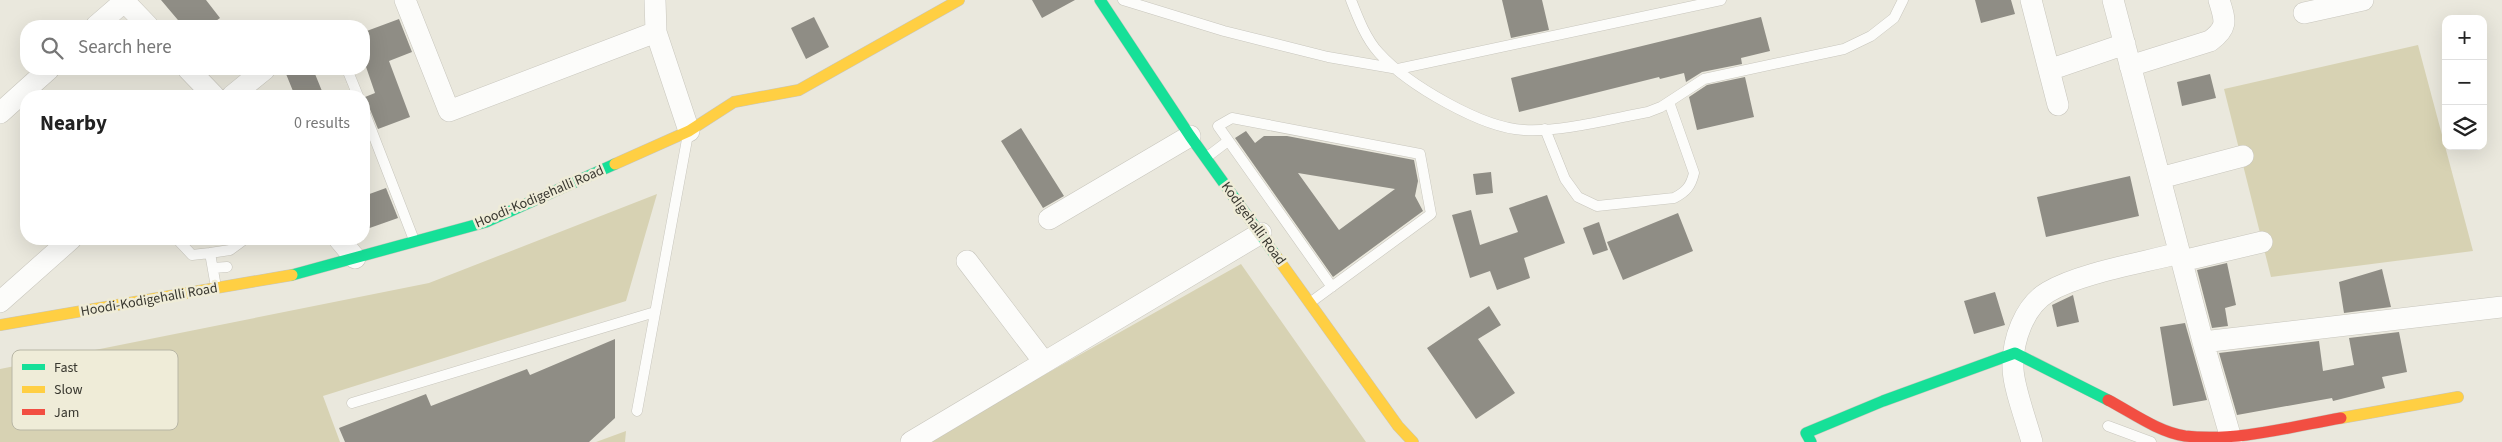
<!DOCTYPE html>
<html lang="en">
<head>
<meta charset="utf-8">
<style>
  :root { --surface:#fff; --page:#f2f2f2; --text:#222; --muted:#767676; --line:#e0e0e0 }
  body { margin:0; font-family:"Source Sans 3",sans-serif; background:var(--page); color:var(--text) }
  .controls { position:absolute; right:15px; top:15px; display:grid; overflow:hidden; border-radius:10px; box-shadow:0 5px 20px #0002 }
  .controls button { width:45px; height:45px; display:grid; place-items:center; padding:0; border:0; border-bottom:1px solid var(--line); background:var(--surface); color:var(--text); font:25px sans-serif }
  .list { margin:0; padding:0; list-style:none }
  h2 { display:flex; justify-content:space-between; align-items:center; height:65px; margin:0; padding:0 20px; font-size:21px }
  h2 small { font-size:16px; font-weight:400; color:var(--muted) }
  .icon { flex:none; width:28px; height:28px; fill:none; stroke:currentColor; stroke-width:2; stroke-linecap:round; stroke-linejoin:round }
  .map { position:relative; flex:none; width:2502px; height:442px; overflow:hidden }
  .search { position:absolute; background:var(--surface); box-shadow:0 5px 20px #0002; left:20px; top:20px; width:350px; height:55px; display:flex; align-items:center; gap:12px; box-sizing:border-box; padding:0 18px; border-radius:20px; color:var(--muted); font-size:19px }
  .panel { position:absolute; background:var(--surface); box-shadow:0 5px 20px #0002; left:20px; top:90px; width:350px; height:155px; border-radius:20px }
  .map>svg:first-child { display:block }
  .green { fill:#d7d2b3 }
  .building { fill:#8f8d85; fill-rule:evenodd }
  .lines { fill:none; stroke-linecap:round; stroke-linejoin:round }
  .lane-casing { stroke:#c8c6bd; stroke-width:11 }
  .street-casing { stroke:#c8c6bd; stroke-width:22 }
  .fast-casing { stroke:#c8c6bd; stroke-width:12 }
  .slow-casing { stroke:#c8c6bd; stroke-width:12 }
  .jam-casing { stroke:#c8c6bd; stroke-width:12 }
  .lane { stroke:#fcfcfa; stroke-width:10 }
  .street { stroke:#fcfcfa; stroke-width:21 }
  .fast { stroke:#16e098; stroke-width:11 }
  .slow { stroke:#ffcf43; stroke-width:11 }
  .jam { stroke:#f24e42; stroke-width:11 }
  .labels { text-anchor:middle; stroke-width:5; stroke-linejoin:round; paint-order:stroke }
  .street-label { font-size:14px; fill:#38372f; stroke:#efecd8 }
  .key { fill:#efecd8; stroke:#b8b6a5; stroke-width:1 }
  .key-label { font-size:14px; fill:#38372f }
</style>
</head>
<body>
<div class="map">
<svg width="2502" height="442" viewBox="0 0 2502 442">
  <rect width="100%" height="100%" fill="#eae8dd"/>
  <!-- green -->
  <path class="green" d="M 2418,45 L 2473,251 L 2271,277 L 2224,89 Z
    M 657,194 L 626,301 L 323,396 L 340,442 L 0,442 L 0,369 L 429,283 Z
    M 1241,264 L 1366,442 L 925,442 Z
    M 626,431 L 625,442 L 596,442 Z"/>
  <!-- building -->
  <path class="building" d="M 161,0 L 206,0 L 220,18 L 209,26 L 183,26 Z
    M 1032,0 L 1075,0 L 1042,18 Z
    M 1502,0 L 1542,0 L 1549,30 L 1511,38 Z
    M 1975,0 L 2011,0 L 2015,14 L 1981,23 Z
    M 814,17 L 829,47 L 806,59 L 791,28 Z
    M 1761,17 L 1770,51 L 1741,58 L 1742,64 L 1702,72 L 1686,82 L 1684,73 L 1660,79 L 1659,77 L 1519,112 L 1511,78 Z
    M 399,19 L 412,52 L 389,61 L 410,117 L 378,129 L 365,97 L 375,93 L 364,61 L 364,32 Z
    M 284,69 L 313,69 L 324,96 L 295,96 Z
    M 2210,74 L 2216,98 L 2182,106 L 2177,82 Z
    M 1745,77 L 1754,117 L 1697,130 L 1689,97 L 1707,85 Z
    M 1021,128 L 1064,196 L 1043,208 L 1001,141 Z
    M 1246,131 L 1255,143 L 1264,136 L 1287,136 L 1414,160 L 1418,181 L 1415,196 L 1423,211 L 1333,277 L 1235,138 ZM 1298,173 L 1395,189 L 1339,230 Z
    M 1491,172 L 1493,193 L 1476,195 L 1473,174 Z
    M 2130,176 L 2139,216 L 2046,237 L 2037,197 Z
    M 386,188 L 398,218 L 364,230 L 364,196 Z
    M 1547,195 L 1565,243 L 1524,258 L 1530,278 L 1497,290 L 1490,271 L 1470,278 L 1452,215 L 1471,210 L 1480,245 L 1518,232 L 1509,208 Z
    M 1678,213 L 1693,251 L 1623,280 L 1607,242 Z
    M 1599,222 L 1608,250 L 1593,255 L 1583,228 Z
    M 2227,263 L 2236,305 L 2225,308 L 2228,326 L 2212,328 L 2197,270 Z
    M 2382,269 L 2391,307 L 2344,313 L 2339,282 Z
    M 1995,292 L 2005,325 L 1974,334 L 1964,301 Z
    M 2073,295 L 2079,322 L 2057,327 L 2052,305 Z
    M 1489,306 L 1501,325 L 1478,339 L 1515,393 L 1476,419 L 1427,348 Z
    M 2185,323 L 2207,400 L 2173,406 L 2160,327 Z
    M 2399,332 L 2407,372 L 2382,377 L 2385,388 L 2333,401 L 2332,398 L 2237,415 L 2219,353 L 2319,341 L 2323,371 L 2354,365 L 2349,338 Z
    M 615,339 L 615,418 L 589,442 L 345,442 L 339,428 L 426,394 L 431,406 L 527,369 L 530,375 Z"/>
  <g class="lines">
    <defs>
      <path id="lane" d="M 1123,0 L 1224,31 L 1328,57 L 1398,69 L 1721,0
        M 1351,0 C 1358,18 1366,39 1379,53 C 1408,85 1482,128 1524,130 C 1563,132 1610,119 1648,112 L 1661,107 L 1704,79 L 1844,49 L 1871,36 L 1894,18 L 1903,0
        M 347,69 L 358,96
        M 364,111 L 414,240
        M 1545,129 L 1565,179 L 1578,197 L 1597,206 L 1674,198 C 1686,192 1691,186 1694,173 L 1669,102
        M 1207,157 L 1228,141
        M 177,239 L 192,255 L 210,253 L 216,287
        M 210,253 L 230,250 L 245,239
        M 213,268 L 227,267
        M 1311,302 L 1431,214 L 1420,154 L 1232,118 L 1218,126 L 1332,287
        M 352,403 L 655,312
        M 637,411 L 688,134
        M 2108,426 L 2151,442"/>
      <path id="street" d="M 123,0 L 148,26
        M 405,0 L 449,111 L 656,32
        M 655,0 L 656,32 L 689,131
        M 2031,0 L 2058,105
        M 2113,0 L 2203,342 L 2232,442
        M 2304,13 L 2363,0
        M 96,26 L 126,0
        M 2130,66 L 2210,41 C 2229,27 2225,20 2219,0
        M 188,69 L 214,96
        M 2049,70 L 2125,44
        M 232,96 L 265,69
        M 0,113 L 49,69
        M 2160,178 L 2243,156
        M 1049,219 L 1190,136
        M 339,239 L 355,258
        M 967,261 L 1044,362
        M 2182,261 L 2262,242
        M 0,302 L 71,239
        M 2203,342 L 2502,307
        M 911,442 L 1261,233
        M 2032,442 C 2027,423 2013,386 2013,368 C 2012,341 2024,306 2048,292 C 2080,273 2142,263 2179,253"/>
      <path id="fast" d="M 1100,0 L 1190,136 L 1276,256
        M 292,275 L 486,222 L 615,164
        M 1811,442 L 1806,433 L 1883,401 L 2015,353 L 2108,400"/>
      <path id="slow" d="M 615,164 L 689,131 L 734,102 L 799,90 L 959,0
        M 1276,256 L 1398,426 L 1413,442
        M 0,325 L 292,275
        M 2341,418 L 2458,397"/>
      <path id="jam" d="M 2108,400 C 2131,412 2158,432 2185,436 C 2236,442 2290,427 2341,418"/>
    </defs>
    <!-- lane casing -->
    <use href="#lane" class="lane-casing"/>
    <!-- street casing -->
    <use href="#street" class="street-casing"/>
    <!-- fast casing -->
    <use href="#fast" class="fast-casing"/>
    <!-- slow casing -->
    <use href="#slow" class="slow-casing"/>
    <!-- jam casing -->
    <use href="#jam" class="jam-casing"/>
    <!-- lane -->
    <use href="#lane" class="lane"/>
    <!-- street -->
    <use href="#street" class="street"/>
    <!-- fast -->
    <use href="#fast" class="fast"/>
    <!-- slow -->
    <use href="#slow" class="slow"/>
    <!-- jam -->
    <use href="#jam" class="jam"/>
  </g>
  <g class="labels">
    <!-- street labels -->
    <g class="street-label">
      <text transform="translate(539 196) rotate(-23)" y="5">Hoodi-Kodigehalli Road</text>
      <text transform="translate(1254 223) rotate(54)" y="5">Kodigehalli Road</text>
      <text transform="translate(149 299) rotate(-10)" y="5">Hoodi-Kodigehalli Road</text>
    </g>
  </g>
  <!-- legend -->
  <rect x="12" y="350" width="166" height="80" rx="8" class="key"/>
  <rect x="22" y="364" width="23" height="6" fill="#16e098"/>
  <rect x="22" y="386" width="23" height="7" fill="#ffcf43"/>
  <rect x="22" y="409" width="23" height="6" fill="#f24e42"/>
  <g class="key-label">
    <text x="54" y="372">Fast</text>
    <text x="54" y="394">Slow</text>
    <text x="54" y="417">Jam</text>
  </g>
</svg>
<div class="controls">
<button>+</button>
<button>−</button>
<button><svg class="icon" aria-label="layers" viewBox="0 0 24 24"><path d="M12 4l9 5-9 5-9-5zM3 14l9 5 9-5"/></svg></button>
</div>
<div class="search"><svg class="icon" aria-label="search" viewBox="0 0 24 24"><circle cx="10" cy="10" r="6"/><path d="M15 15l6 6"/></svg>Search here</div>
<section class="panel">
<h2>Nearby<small>0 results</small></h2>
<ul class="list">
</ul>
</section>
</div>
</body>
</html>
